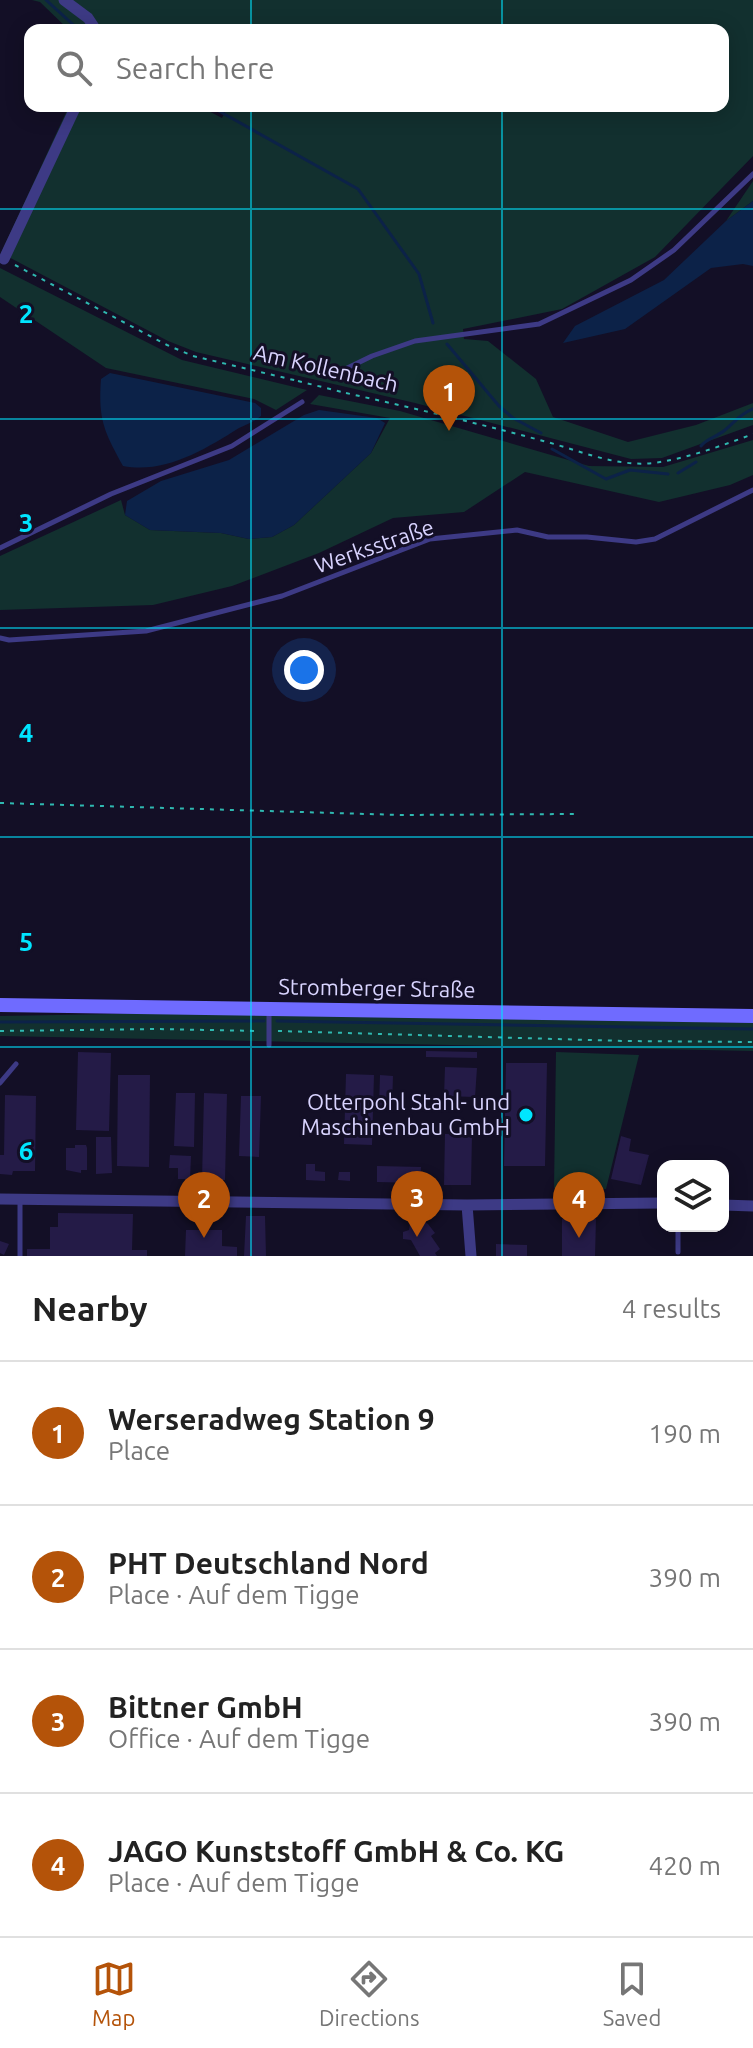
<!DOCTYPE html>
<html lang="en">
<head>
<meta charset="utf-8">
<style>
  :root { --surface:#fff; --page:#f6f6f6; --text:#222; --muted:#767676; --line:#e0e0e0; --accent:#b45309 }
  body { margin:0; font-family:Ubuntu,sans-serif; background:var(--page); color:var(--text) }
  .controls { position:absolute; right:24px; bottom:24px; display:grid; overflow:hidden; border-radius:16px; box-shadow:0 4px 20px #0003 }
  .controls button { width:72px; height:72px; display:grid; place-items:center; padding:0; border:0; border-bottom:2px solid var(--line); background:var(--surface); color:var(--text); font:40px sans-serif }
  .you { position:absolute; left:304px; top:670px; width:28px; height:28px; margin:-20px; border:6px solid #fff; border-radius:50%; background:#1a73e8; box-shadow:0 0 0 12px #1a73e833 }
  .badge { display:grid; place-items:center; width:52px; height:52px; border-radius:50%; background:var(--accent); color:#fff; font-size:26px; font-weight:700 }
  .pin { position:absolute; translate:-50% -66px; filter:drop-shadow(0 2px 4px #0008) }
  .pin::after { content:''; position:absolute; top:42px; width:28px; height:24px; background:inherit; clip-path:polygon(0 0,100% 0,50% 100%) }
  .list { margin:0; padding:0; list-style:none }
  h2 { display:flex; justify-content:space-between; align-items:center; height:104px; margin:0; padding:0 32px; font-size:34px }
  h2 small { font-size:26px; font-weight:400; color:var(--muted) }
  .list li { display:grid; grid-template-columns:52px 1fr auto; gap:24px; align-items:center; box-sizing:border-box; height:144px; padding:0 32px; border-top:2px solid var(--line) }
  .list b { display:block; font-size:30px; white-space:nowrap }
  .list p { margin:0; font-size:26px; white-space:nowrap; color:var(--muted) }
  .list em { font-size:26px; font-style:normal; color:var(--muted) }
  .icon { flex:none; width:44px; height:44px; fill:none; stroke:currentColor; stroke-width:2; stroke-linecap:round; stroke-linejoin:round }
  .map { position:relative; flex:none; width:753px; height:1256px; overflow:hidden }
  .search { position:absolute; background:var(--surface); box-shadow:0 4px 20px #0003; left:24px; right:24px; top:24px; height:88px; display:flex; align-items:center; gap:20px; box-sizing:border-box; padding:0 28px; border-radius:16px; color:var(--muted); font-size:30px }
  .sheet { height:680px; background:var(--surface) }
  nav { display:flex; justify-content:space-around; align-items:center; box-sizing:border-box; height:112px; border-top:2px solid var(--line); background:var(--surface); font-size:22px; color:var(--muted) }
  nav a { display:grid; justify-items:center; gap:4px }
  nav .on { color:var(--accent) }
  .map>svg:first-child { display:block }
  .green { fill:#12302f }
  .water { fill:#0c2248 }
  .lines { fill:none; stroke-linecap:round; stroke-linejoin:round }
  .stream { stroke:#0c2248; stroke-width:3 }
  .building { fill:#241b47 }
  .path { stroke:#2fb8b0; stroke-width:2; stroke-dasharray:4 6; stroke-linecap:butt }
  .service { stroke:#3d3a85; stroke-width:5 }
  .minor { stroke:#3d3a85; stroke-width:11 }
  .secondary { stroke:#6f6bff; stroke-width:14 }
  .path-bridge { stroke:#2fb8b0; stroke-width:2; stroke-dasharray:4 6; stroke-linecap:butt }
  .grid { fill:none; stroke:#00e5ff; stroke-width:2; stroke-opacity:0.55 }
  .poi-dot { fill:#00e5ff; stroke:#130f26; stroke-width:3 }
  .labels { text-anchor:middle; stroke-width:6; stroke-linejoin:round; paint-order:stroke }
  .street-label { font-size:22px; fill:#d9d4ff; stroke:#130f26 }
  .poi-label { font-size:22px; fill:#d9d4ff; stroke:#130f26; text-anchor:end }
  .grid-label { font-size:26px; text-anchor:middle; font-weight:bold; fill:#00e5ff; stroke:#130f26; stroke-width:6; stroke-linejoin:round; paint-order:stroke }
</style>
</head>
<body>
<div class="map">
<svg width="753" height="1256" viewBox="0 0 753 1256">
  <rect width="100%" height="100%" fill="#130f26"/>
  <!-- green -->
  <path class="green" d="M 32,0 L 753,0 L 753,156 L 655,257 L 562,309 L 463,329 L 464,339 L 488,341 L 536,379 L 553,417 L 628,442 L 696,425 L 753,403 L 753,425 L 662,458 L 631,459 L 415,403 L 196,352 L 168,341 L 1,253 L 69,106 L 199,106 L 222,118 L 225,112 L 213,106 L 723,106 L 723,30 L 69,30 L 40,2 Z
    M 753,181 L 753,201 L 726,221 Z
    M 0,268 L 182,360 L 307,390 L 276,410 L 254,399 L 106,368 L 0,297 Z
    M 319,395 L 400,411 L 589,466 L 663,467 L 753,440 L 753,475 L 730,485 L 659,502 L 525,472 L 464,512 L 393,518 L 319,553 L 232,586 L 153,605 L 0,610 L 0,556 L 121,500 L 125,515 L 150,530 L 221,533 L 249,539 L 272,537 L 294,525 L 371,453 L 390,418 L 310,404 Z
    M 169,1013 L 753,1023 L 753,1051 L 0,1036 L 0,1016 Z
    M 556,1052 L 639,1055 L 606,1189 L 554,1188 Z"/>
  <!-- water -->
  <path class="water" d="M 753,201 L 753,266 L 743,264 L 711,268 L 625,329 L 563,343 L 575,326 L 664,280 L 726,221 Z
    M 110,373 L 255,403 L 261,408 L 261,416 C 254,422 247,424 239,428 C 204,450 165,474 123,466 C 104,431 98,420 101,379 Z
    M 319,410 L 377,418 L 385,423 L 371,453 L 294,525 L 272,537 L 249,539 L 221,533 L 150,530 L 125,515 L 127,501 L 161,481 L 229,460 L 304,415 Z"/>
  <g class="lines">
    <!-- stream -->
    <path class="stream" d="M 46,0 L 79,30
      M 210,106 L 358,189 L 419,274 L 433,323
      M 447,344 L 499,406 L 513,418 L 541,433
      M 701,446 C 707,438 717,437 725,430 C 735,422 740,414 753,409
      M 552,449 L 606,479 L 630,470 L 668,474
      M 678,473 L 696,462
      M 277,1021 L 753,1029
      M 0,1022 L 264,1021"/>
  </g>
  <!-- building -->
  <path class="building" d="M 426,1051 L 477,1052 L 477,1058 L 426,1057 Z
    M 78,1052 L 111,1053 L 109,1131 L 76,1130 Z
    M 506,1063 L 547,1063 L 545,1166 L 504,1166 Z
    M 445,1067 L 477,1068 L 475,1097 L 444,1096 Z
    M 346,1074 L 374,1075 L 372,1145 L 344,1144 Z
    M 118,1075 L 150,1075 L 149,1167 L 117,1166 Z
    M 380,1075 L 393,1076 L 392,1106 L 379,1106 Z
    M 176,1093 L 195,1093 L 194,1147 L 174,1146 Z
    M 204,1093 L 227,1094 L 225,1180 L 202,1180 Z
    M 5,1095 L 36,1096 L 35,1171 L 13,1171 L 12,1175 L 0,1174 L 0,1155 L 4,1155 Z
    M 241,1096 L 261,1096 L 259,1157 L 239,1156 Z
    M 445,1134 L 472,1134 L 471,1185 L 444,1185 Z
    M 621,1136 L 631,1139 L 629,1151 L 649,1155 L 641,1185 L 611,1179 Z
    M 96,1137 L 111,1137 L 112,1173 L 96,1174 Z
    M 75,1145 L 86,1145 L 87,1148 L 87,1170 L 81,1170 L 81,1173 L 66,1170 L 66,1148 L 75,1148 Z
    M 170,1155 L 191,1156 L 190,1179 L 178,1179 L 178,1168 L 169,1168 Z
    M 306,1164 L 315,1164 L 315,1171 L 325,1172 L 325,1181 L 306,1180 Z
    M 377,1166 L 421,1167 L 420,1183 L 377,1182 Z
    M 339,1172 L 350,1172 L 350,1181 L 338,1180 Z
    M 58,1213 L 133,1214 L 132,1250 L 147,1250 L 147,1256 L 27,1256 L 27,1249 L 50,1249 L 50,1227 L 58,1227 Z
    M 246,1216 L 265,1216 L 266,1256 L 244,1256 Z
    M 411,1217 L 417,1217 L 428,1224 L 435,1233 L 431,1236 L 440,1249 L 435,1253 L 437,1256 L 420,1256 L 411,1240 L 403,1239 L 403,1232 L 409,1230 Z
    M 562,1219 L 596,1219 L 595,1256 L 562,1256 Z
    M 186,1230 L 222,1230 L 222,1246 L 237,1247 L 237,1256 L 185,1256 Z
    M 0,1241 L 9,1244 L 4,1255 L 0,1253 Z
    M 496,1244 L 527,1245 L 527,1256 L 496,1256 Z"/>
  <g class="lines">
    <!-- path -->
    <path class="path" d="M 15,265 L 167,345 L 193,356 L 298,381
      M 346,393 C 413,408 481,424 547,442 C 584,452 621,469 660,462 C 691,457 724,445 753,434
      M 0,803 L 401,815 L 575,814
      M 0,1031 L 156,1029 L 260,1031
      M 278,1031 L 625,1041 L 753,1042"/>
    <!-- service -->
    <path class="service" d="M 331,376 L 372,356 L 415,341 L 539,324 L 631,280 L 674,250 L 753,174
      M 0,548 L 111,494 L 232,446 L 302,402
      M 0,638 L 9,640 L 146,631 L 282,596 L 430,539 L 517,530 L 548,537 L 587,537 L 636,542 L 655,539 L 753,490
      M 269,1045 L 269,1010
      M 0,1083 L 16,1064
      M 20,1201 L 20,1256
      M 678,1226 L 678,1252"/>
    <!-- minor -->
    <path class="minor" d="M 64,0 L 88,18 L 96,30
      M 4,259 L 76,106
      M 0,1199 L 467,1205 L 663,1203
      M 467,1205 L 471,1256
      M 723,1205 L 753,1206"/>
    <!-- secondary -->
    <path class="secondary" d="M 0,1005 L 753,1016"/>
    <!-- path-bridge -->
    <path class="path-bridge" d="M 298,381 L 346,393"/>
  </g>
  <!-- grid -->
  <path class="grid" d="M 251,0 L 251,30M 502,0 L 502,30M 251,106 L 251,1256M 502,106 L 502,1256M 0,209 L 753,209M 0,419 L 753,419M 0,628 L 753,628M 0,837 L 753,837M 0,1047 L 753,1047"/>
  <!-- markers -->
  <circle class="poi-dot" cx="526" cy="1115" r="8"/>
  <g class="labels">
    <!-- street labels -->
    <g class="street-label">
      <text transform="translate(326 368) rotate(13)" y="8">Am Kollenbach</text>
      <text transform="translate(374 546) rotate(-19)" y="8">Werksstraße</text>
      <text transform="translate(377 988) rotate(1)" y="8">Stromberger Straße</text>
    </g>
    <!-- poi labels -->
    <g class="poi-label">
      <text x="510" y="1110">Otterpohl Stahl- und<tspan x="510" dy="25">Maschinenbau GmbH</tspan></text>
    </g>
  </g>
  <g class="grid-label">
    <text x="26" y="323">2</text>
    <text x="26" y="532">3</text>
    <text x="26" y="742">4</text>
    <text x="26" y="951">5</text>
    <text x="26" y="1160">6</text>
  </g>
</svg>
<div class="controls">
<button><svg class="icon" aria-label="layers" viewBox="0 0 24 24"><path d="M12 4l9 5-9 5-9-5zM3 14l9 5 9-5"/></svg></button>
</div>
<div class="you"></div>
<div class="pin badge" style="left:449px;top:431px">1</div>
<div class="pin badge" style="left:204px;top:1238px">2</div>
<div class="pin badge" style="left:417px;top:1237px">3</div>
<div class="pin badge" style="left:579px;top:1238px">4</div>
<div class="search"><svg class="icon" aria-label="search" viewBox="0 0 24 24"><circle cx="10" cy="10" r="6"/><path d="M15 15l6 6"/></svg>Search here</div>
</div>
<section class="sheet">
<h2>Nearby<small>4 results</small></h2>
<ul class="list">
<li><span class="badge">1</span><div><b>Werseradweg Station 9</b><p>Place</p></div><em>190 m</em></li>
<li><span class="badge">2</span><div><b>PHT Deutschland Nord</b><p>Place · Auf dem Tigge</p></div><em>390 m</em></li>
<li><span class="badge">3</span><div><b>Bittner GmbH</b><p>Office · Auf dem Tigge</p></div><em>390 m</em></li>
<li><span class="badge">4</span><div><b>JAGO Kunststoff GmbH &amp; Co. KG</b><p>Place · Auf dem Tigge</p></div><em>420 m</em></li>
</ul>
</section>
<nav>
<a class="on"><svg class="icon" aria-label="map" viewBox="0 0 24 24"><path d="M3 6l6-2 6 2 6-2v14l-6 2-6-2-6 2zM9 4v14M15 6v14"/></svg>Map</a>
<a><svg class="icon" aria-label="directions" viewBox="0 0 24 24"><path d="M12 3l9 9-9 9-9-9zM9 14v-3h6M13 9l2 2-2 2"/></svg>Directions</a>
<a><svg class="icon" aria-label="saved" viewBox="0 0 24 24"><path d="M7 4h10v16l-5-4-5 4z"/></svg>Saved</a>
</nav>
</body>
</html>
